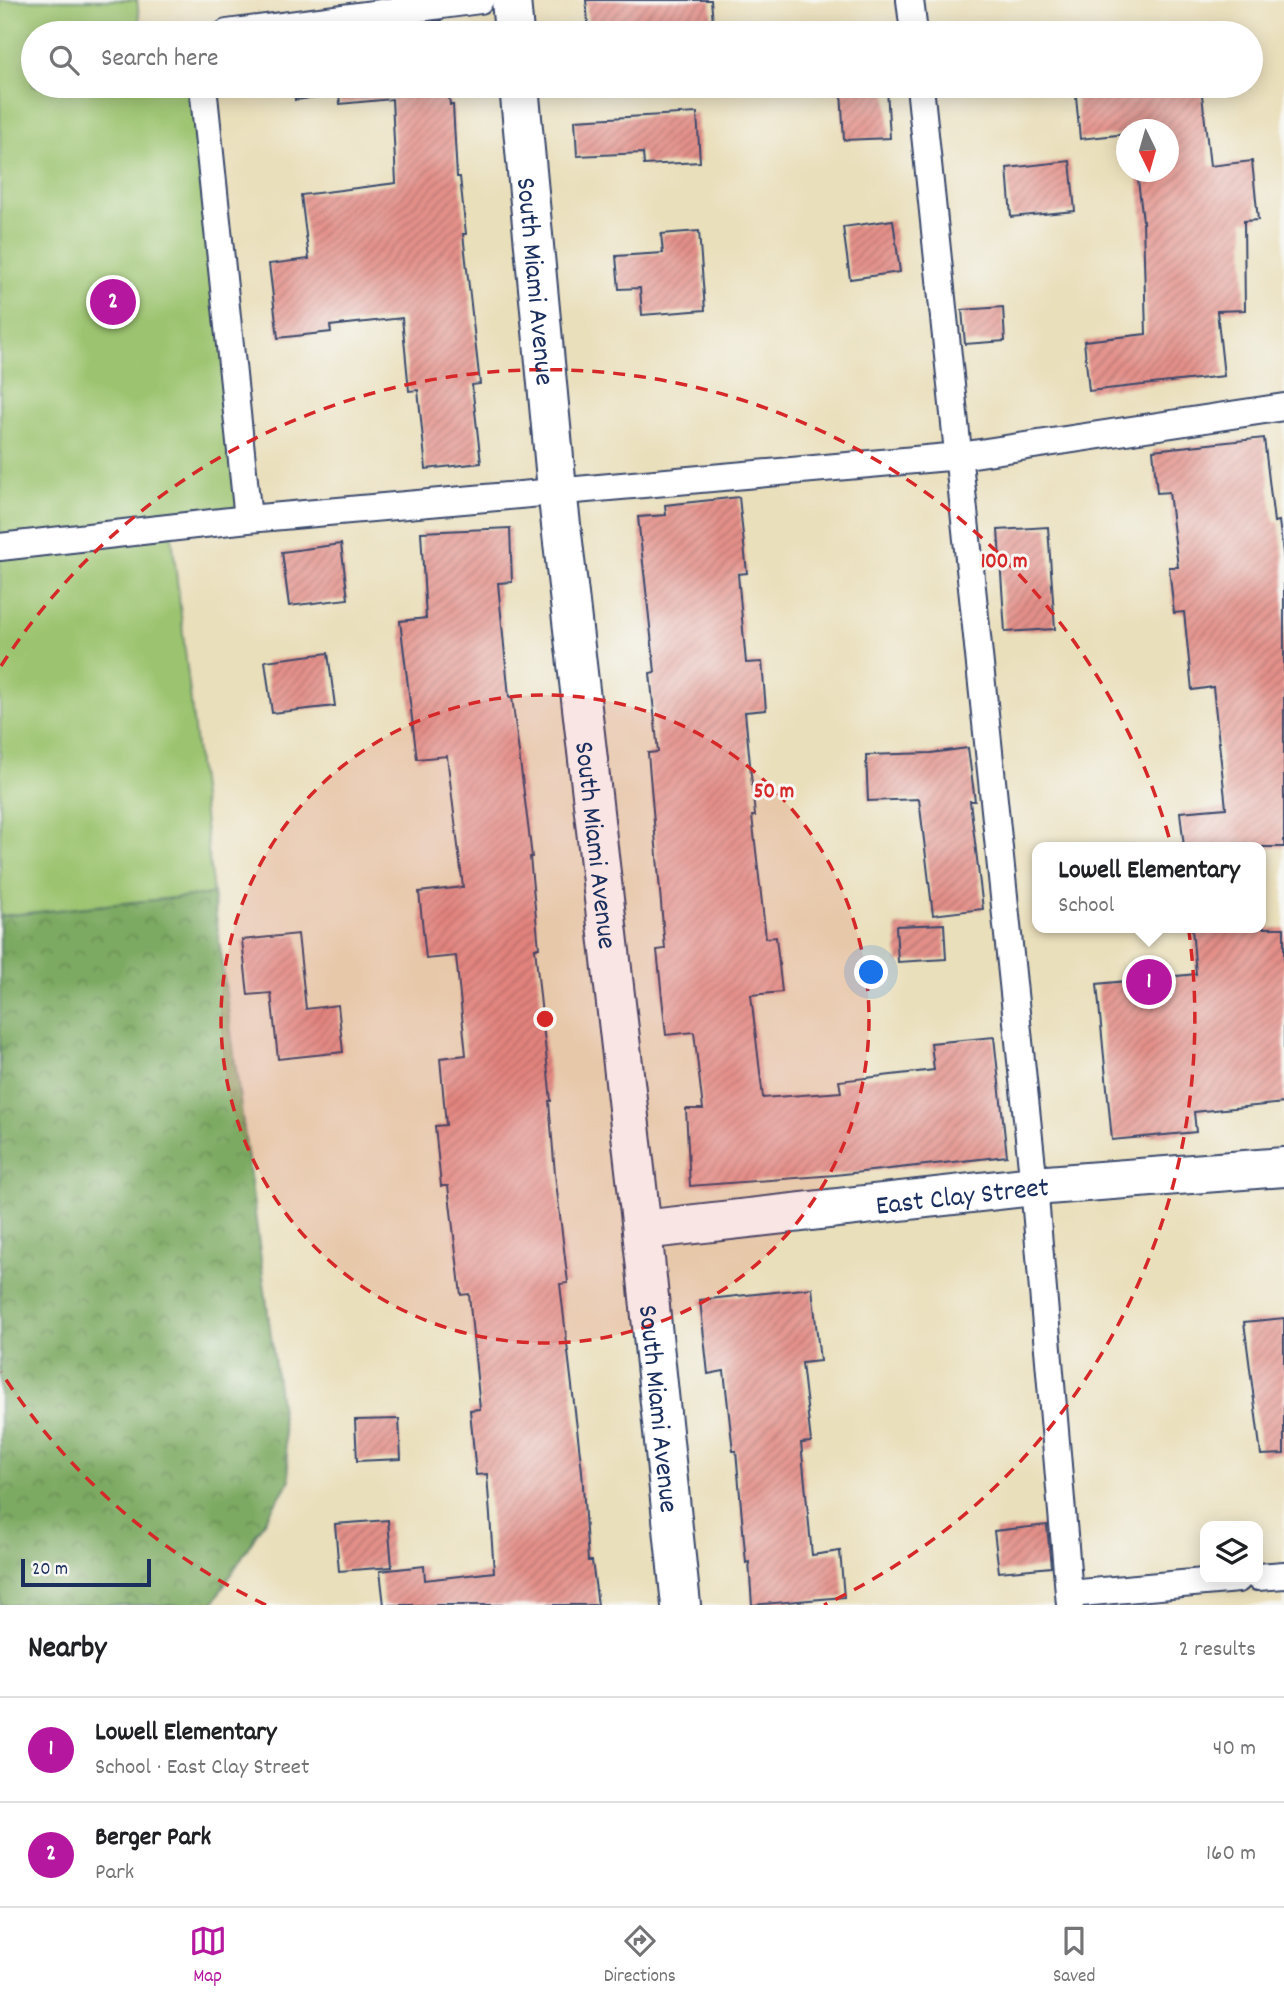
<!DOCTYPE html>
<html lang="en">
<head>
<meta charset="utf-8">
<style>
  :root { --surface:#fff; --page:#f6f6f6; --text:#202124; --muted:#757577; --line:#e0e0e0; --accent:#b5179e }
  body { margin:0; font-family:Dekko,sans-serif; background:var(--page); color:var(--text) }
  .controls { position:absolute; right:21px; bottom:21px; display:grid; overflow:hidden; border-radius:14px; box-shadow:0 4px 18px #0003 }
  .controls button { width:63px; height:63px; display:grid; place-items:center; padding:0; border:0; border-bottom:2px solid var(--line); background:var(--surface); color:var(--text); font:35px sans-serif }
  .compass { position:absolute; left:1116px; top:119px; width:63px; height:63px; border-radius:50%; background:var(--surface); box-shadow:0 4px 18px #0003; rotate:175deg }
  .scale { position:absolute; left:21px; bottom:18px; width:130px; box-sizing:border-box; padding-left:7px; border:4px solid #1b2f5e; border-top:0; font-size:19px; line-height:24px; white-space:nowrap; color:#1b2f5e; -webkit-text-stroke:5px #f6f6f2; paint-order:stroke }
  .you { position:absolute; left:872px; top:973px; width:24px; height:24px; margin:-18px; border:5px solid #fff; border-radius:50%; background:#1a73e8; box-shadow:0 0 0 10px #1a73e833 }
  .badge { display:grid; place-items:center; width:46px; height:46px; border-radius:50%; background:var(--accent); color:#fff; font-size:23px; font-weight:700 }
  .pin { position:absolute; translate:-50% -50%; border:4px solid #fff; box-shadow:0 2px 7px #0006 }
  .popup { position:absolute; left:1032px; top:842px; width:234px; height:91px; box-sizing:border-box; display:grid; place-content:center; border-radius:14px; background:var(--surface); filter:drop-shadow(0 2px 5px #0005); font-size:23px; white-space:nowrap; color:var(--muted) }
  .popup b { font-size:26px; color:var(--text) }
  .popup::after { content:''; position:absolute; left:50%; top:100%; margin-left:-14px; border:14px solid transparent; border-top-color:var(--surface) }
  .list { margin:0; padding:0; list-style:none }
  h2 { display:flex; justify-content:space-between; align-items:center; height:91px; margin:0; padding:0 28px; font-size:30px }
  h2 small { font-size:23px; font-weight:400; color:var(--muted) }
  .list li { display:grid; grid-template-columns:46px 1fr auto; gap:21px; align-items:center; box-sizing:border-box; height:105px; padding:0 28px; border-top:2px solid var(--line) }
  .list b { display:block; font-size:26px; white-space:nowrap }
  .list p { margin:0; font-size:23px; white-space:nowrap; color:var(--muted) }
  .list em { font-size:23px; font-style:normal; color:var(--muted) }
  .icon { flex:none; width:38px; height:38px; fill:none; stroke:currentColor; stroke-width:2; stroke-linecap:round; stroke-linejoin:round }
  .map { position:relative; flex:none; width:1284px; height:1605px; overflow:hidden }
  .search { position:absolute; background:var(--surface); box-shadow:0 4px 18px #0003; left:21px; right:21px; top:21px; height:77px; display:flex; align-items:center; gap:18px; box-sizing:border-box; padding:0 24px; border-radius:38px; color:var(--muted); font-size:26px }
  .sheet { height:301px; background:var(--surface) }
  nav { display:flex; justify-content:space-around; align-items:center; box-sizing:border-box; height:98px; border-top:2px solid var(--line); background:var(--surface); font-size:19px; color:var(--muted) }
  nav a { display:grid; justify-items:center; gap:4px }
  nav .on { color:var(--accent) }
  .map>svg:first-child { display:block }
  .green { fill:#9cc470; stroke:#5c7a67; stroke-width:2 }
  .forest { fill:url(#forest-crowns); stroke:#4c6c60; stroke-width:2 }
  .building { fill:url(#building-hatch) }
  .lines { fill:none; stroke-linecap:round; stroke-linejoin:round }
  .lane-casing { stroke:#3a496c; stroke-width:30 }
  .street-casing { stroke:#3a496c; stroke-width:42 }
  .lane { stroke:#fff; stroke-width:26 }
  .street { stroke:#fff; stroke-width:38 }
  .ring { fill:none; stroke:#d62828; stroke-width:3.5; stroke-dasharray:12 9 }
  .labels { text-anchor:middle; stroke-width:6; stroke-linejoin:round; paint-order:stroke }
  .street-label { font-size:28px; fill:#1b2f5e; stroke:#f6f6f2 }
  .centre { fill:#d62828; stroke:#f6f6f2; stroke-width:3.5 }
  .ring-label { font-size:21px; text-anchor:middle; font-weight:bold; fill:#d62828; stroke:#f6f6f2; stroke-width:6; stroke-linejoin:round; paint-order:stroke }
</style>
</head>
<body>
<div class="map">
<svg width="1284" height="1605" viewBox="0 0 1284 1605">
  <defs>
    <pattern id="forest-crowns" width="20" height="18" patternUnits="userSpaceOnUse" patternTransform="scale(1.75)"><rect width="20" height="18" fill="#7daa62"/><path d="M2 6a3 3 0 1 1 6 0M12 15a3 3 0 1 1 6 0" fill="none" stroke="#668b54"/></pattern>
    <pattern id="building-hatch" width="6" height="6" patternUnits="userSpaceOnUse" patternTransform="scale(1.75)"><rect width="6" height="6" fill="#e49089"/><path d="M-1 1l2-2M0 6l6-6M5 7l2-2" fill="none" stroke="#b87673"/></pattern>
  </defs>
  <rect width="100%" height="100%" fill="#f6f6f2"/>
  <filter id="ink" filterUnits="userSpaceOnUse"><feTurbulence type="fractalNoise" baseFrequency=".0143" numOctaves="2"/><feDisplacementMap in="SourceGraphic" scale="14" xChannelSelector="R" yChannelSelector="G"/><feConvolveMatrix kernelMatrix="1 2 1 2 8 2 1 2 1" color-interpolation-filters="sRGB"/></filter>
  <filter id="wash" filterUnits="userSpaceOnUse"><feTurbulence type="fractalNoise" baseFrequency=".00686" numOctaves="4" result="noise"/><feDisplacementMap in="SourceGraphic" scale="28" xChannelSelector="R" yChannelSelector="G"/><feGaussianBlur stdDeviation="1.57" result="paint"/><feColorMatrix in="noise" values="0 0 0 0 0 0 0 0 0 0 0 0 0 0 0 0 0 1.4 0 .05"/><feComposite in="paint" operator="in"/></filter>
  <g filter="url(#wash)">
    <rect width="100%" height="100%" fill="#eadfbb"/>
    <!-- green -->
    <path class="green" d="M 0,0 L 137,0 L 141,33 L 33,33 L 33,86 L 203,86 L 248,519 L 171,528 L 213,894 L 0,916 Z"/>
    <!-- forest -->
    <path class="forest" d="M 213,894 L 290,1480 L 212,1605 L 0,1605 L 0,916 Z"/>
    <g id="blocks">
      <!-- building -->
      <path class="building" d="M 586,0 L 711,0 L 714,33 L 589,33 Z
        M 441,21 L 442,33 L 352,33 Z
        M 294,86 L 448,86 L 450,105 L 453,105 L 457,177 L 460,177 L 466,234 L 463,234 L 480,384 L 472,385 L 481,463 L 426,469 L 418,390 L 409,391 L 402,318 L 330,326 L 331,332 L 278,338 L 269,264 L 309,259 L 301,195 L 396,183 L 392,99 L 340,104 L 339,94 L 295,100 Z
        M 1075,86 L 1201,86 L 1210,166 L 1252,161 L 1258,220 L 1244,221 L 1245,310 L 1217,311 L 1224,376 L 1089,391 L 1084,341 L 1146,334 L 1143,221 L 1137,172 L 1168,172 L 1168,130 L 1126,130 L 1126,134 L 1080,139 Z
        M 887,89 L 890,138 L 844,140 L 841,91 Z
        M 697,113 L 700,162 L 644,165 L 643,153 L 577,156 L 575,120 Z
        M 1070,161 L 1075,211 L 1011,217 L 1007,168 Z
        M 893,220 L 900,272 L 850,279 L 843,227 Z
        M 699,231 L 705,310 L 642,315 L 640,288 L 619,289 L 616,256 L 663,253 L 661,234 Z
        M 1003,307 L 1005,341 L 965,344 L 962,310 Z
        M 1264,438 L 1274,522 L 1279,521 L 1284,560 L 1284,847 L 1184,847 L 1180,812 L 1226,808 L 1213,687 L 1192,690 L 1184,612 L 1174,613 L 1169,567 L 1178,567 L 1169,492 L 1157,493 L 1153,450 Z
        M 739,497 L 747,573 L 738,574 L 746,663 L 762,662 L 766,710 L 745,712 L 755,816 L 752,816 L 766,938 L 776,937 L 782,992 L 751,995 L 763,1098 L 841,1092 L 839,1081 L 934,1070 L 931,1043 L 994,1037 L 1007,1156 L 835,1175 L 690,1186 L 686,1109 L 703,1109 L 694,1032 L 666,1035 L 657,950 L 665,949 L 648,753 L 658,752 L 650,673 L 655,672 L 638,517 L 666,515 L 665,505 Z
        M 1048,527 L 1055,629 L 1005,632 L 998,530 Z
        M 510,528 L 512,582 L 498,583 L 509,697 L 512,697 L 532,857 L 530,857 L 539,948 L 535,948 L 551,1101 L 549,1101 L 555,1174 L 568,1283 L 560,1284 L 582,1471 L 588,1561 L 592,1561 L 598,1605 L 384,1605 L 380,1571 L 424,1566 L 425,1580 L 494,1572 L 487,1474 L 476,1475 L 470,1410 L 480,1409 L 469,1294 L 461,1295 L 448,1186 L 441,1186 L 435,1126 L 446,1125 L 440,1058 L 466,1055 L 456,956 L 426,959 L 419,892 L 463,887 L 447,756 L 417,759 L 400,621 L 426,618 L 421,532 Z
        M 341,544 L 348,599 L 289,606 L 282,552 Z
        M 328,653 L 335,706 L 272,713 L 265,661 Z
        M 968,748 L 975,801 L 970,801 L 983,909 L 933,915 L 919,799 L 868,801 L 866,755 L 931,753 Z
        M 944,924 L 946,959 L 898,962 L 896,926 Z
        M 1192,928 L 1284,928 L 1284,1103 L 1194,1112 L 1196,1132 L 1112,1140 L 1097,984 L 1196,974 Z
        M 298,934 L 306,1009 L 338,1005 L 343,1052 L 278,1059 L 271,993 L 248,995 L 242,940 Z
        M 812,1288 L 820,1361 L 802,1363 L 811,1442 L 801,1443 L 812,1555 L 840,1551 L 844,1597 L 752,1605 L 749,1562 L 746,1563 L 736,1451 L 733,1451 L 724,1371 L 708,1374 L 700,1300 Z
        M 1284,1318 L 1284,1454 L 1261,1455 L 1244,1322 Z
        M 399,1419 L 401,1459 L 357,1461 L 355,1420 Z
        M 388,1520 L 392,1567 L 339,1571 L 335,1524 Z
        M 1047,1525 L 1051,1567 L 999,1572 L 994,1531 Z"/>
    </g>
  </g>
  <g filter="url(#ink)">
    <use href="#blocks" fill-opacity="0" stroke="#3a496c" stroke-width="2"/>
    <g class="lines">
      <defs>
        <path id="lane" d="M 910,0 L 914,33
          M 227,33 L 480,0
          M 203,86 L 248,519
          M 920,86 L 1034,1186 L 1070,1605
          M 0,547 L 248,519 L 960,456 L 1284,407
          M 1258,1577 L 1284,1575
          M 1069,1594 L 1238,1579"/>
        <g id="street">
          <path d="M 511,0 L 514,33"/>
          <path id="s1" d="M 519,86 L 557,490 L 642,1230 L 681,1605"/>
          <path id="s2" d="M 642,1230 L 1034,1186 L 1284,1167"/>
        </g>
      </defs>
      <!-- lane casing -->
      <use href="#lane" class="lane-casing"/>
      <!-- street casing -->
      <use href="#street" class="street-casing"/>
      <!-- lane -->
      <use href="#lane" class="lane"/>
      <!-- street -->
      <use href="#street" class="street"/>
    </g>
  </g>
  <!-- distance rings -->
  <circle cx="545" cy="1019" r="324" fill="#d62828" fill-opacity=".12"/>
  <g class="ring">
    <circle cx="545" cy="1019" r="324"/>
    <path d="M266 1605A649 649 0 0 1 1 1372M1 666A649 649 0 1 1 824 1605"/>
  </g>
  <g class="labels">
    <!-- street labels -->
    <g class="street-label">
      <text dy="10" stroke="none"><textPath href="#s1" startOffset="196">South Miami Avenue</textPath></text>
      <text dy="10" stroke="none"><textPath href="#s1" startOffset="763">South Miami Avenue</textPath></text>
      <text dy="10" stroke="none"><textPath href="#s2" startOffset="322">East Clay Street</textPath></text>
      <text dy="10" stroke="none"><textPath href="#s1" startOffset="1330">South Miami Avenue</textPath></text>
    </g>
  </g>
  <circle cx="545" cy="1019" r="10" class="centre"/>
  <g class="ring-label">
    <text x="1004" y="567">100 m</text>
    <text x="774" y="797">50 m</text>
  </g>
</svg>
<div class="controls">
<button><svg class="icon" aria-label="layers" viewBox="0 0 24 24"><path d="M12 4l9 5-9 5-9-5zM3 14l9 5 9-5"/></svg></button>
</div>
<svg class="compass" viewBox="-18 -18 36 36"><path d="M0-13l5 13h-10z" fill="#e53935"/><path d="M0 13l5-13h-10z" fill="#757577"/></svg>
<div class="scale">20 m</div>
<div class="you"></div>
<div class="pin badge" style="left:1149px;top:982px">1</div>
<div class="popup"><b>Lowell Elementary</b>School</div>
<div class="pin badge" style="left:113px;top:302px">2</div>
<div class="search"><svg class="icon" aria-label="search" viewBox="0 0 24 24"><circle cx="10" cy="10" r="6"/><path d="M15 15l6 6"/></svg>Search here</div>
</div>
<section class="sheet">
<h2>Nearby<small>2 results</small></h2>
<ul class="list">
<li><span class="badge">1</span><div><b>Lowell Elementary</b><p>School · East Clay Street</p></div><em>40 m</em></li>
<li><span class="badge">2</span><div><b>Berger Park</b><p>Park</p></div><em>160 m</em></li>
</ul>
</section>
<nav>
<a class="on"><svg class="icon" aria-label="map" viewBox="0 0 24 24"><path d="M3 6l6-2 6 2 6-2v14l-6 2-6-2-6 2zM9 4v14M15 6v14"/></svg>Map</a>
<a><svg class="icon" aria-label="directions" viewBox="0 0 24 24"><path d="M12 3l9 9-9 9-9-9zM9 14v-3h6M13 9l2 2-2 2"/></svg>Directions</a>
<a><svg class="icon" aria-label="saved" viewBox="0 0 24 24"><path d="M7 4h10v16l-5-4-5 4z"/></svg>Saved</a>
</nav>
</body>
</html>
